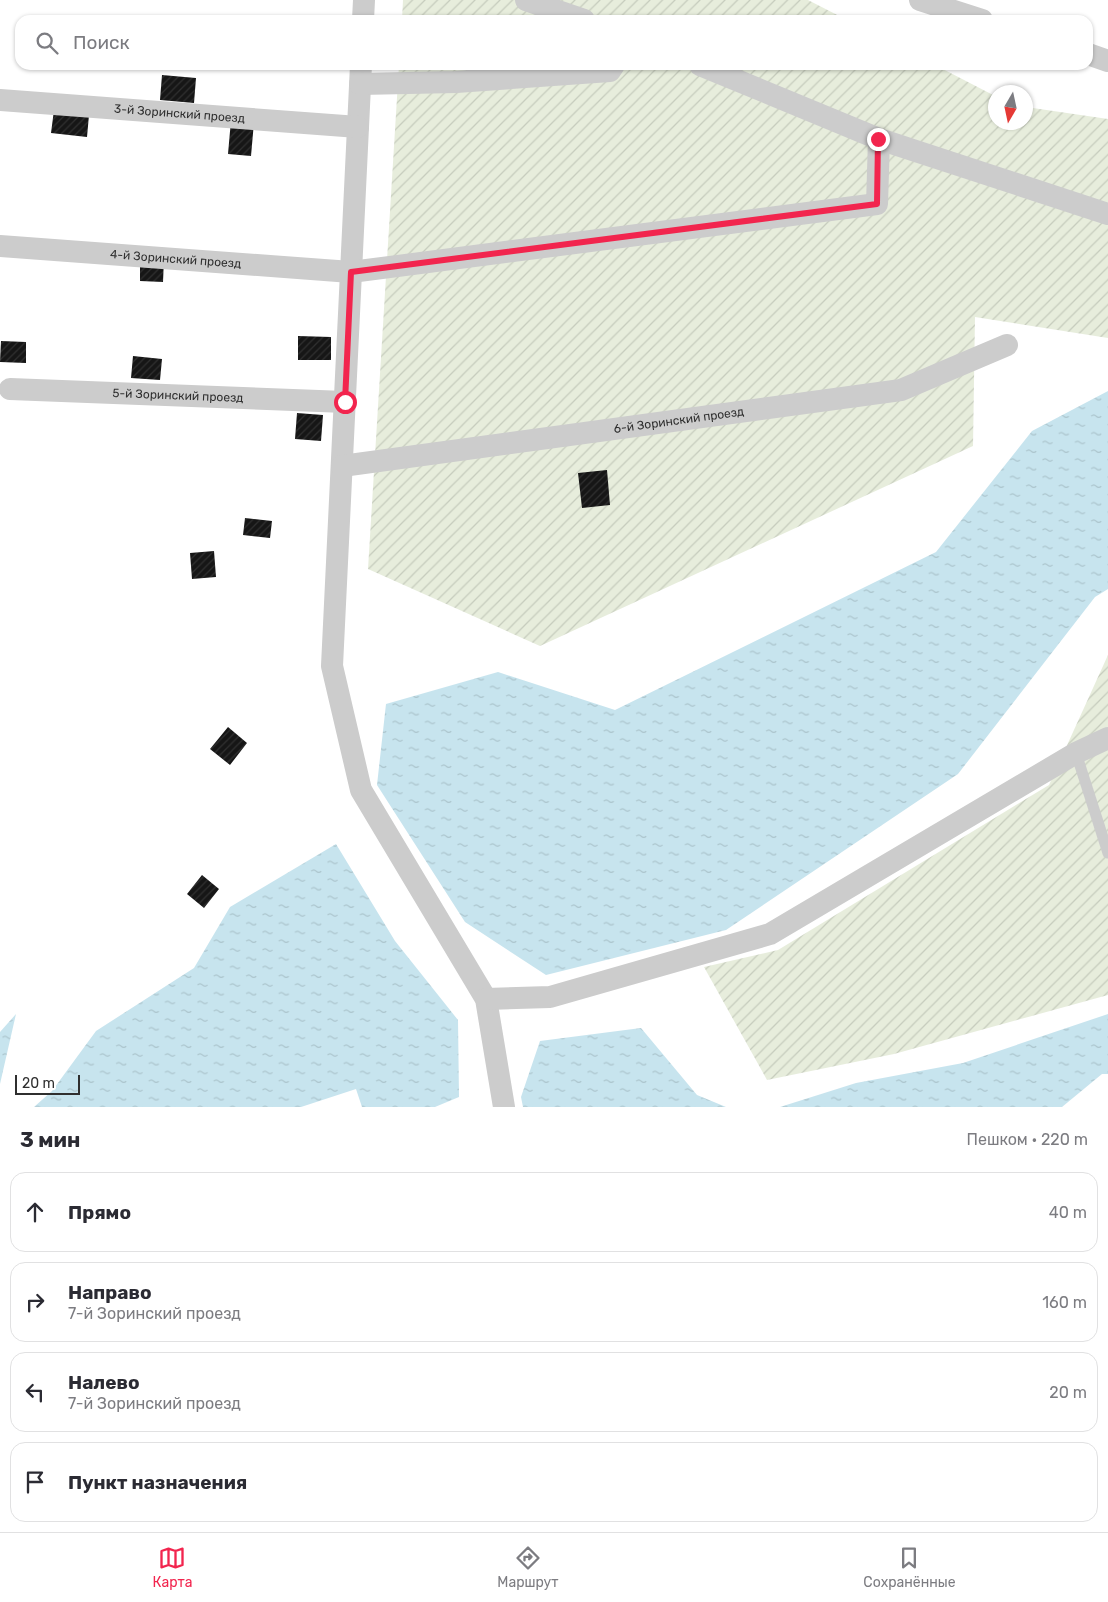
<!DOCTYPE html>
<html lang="ru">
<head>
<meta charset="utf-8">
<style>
  :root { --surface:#fff; --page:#f7f7f7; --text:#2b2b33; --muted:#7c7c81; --line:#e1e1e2; --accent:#f2254e }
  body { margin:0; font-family:Rubik,sans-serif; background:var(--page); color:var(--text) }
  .compass { position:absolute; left:988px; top:85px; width:45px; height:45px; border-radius:50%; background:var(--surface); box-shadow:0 1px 4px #0004; rotate:189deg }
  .scale { position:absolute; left:15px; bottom:12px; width:65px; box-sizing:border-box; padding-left:5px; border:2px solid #2f2f2f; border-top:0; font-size:14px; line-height:18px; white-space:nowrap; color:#2f2f2f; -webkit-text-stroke:4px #fff; paint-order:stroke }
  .stop { position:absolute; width:15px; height:15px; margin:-11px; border:4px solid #f2254e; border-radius:50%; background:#fff }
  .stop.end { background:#f2254e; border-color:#fff; box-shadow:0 1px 5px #0008 }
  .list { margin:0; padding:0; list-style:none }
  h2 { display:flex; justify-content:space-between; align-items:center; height:65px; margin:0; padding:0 20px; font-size:21px }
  h2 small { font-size:16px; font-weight:400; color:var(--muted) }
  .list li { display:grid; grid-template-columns:32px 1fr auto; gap:15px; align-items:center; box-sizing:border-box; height:80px; margin:0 10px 10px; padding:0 10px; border:1px solid var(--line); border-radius:15px }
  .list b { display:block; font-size:19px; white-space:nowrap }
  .list p { margin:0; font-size:16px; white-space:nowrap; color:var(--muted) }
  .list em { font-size:16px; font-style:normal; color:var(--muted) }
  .icon { flex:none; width:28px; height:28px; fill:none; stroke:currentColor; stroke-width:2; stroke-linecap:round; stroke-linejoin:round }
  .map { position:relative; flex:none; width:1108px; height:1107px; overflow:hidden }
  .search { position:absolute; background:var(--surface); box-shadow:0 1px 4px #0004; left:15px; right:15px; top:15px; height:55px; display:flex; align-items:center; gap:12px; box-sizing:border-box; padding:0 18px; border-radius:15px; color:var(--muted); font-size:19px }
  .sheet { height:425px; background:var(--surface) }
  nav { display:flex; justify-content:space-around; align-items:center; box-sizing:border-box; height:70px; border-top:1px solid var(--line); background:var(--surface); font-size:14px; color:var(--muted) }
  nav a { display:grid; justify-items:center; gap:2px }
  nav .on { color:var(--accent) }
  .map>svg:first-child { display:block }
  .garden { fill:url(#garden-furrows) }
  .water { fill:url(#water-ripples) }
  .building { fill:url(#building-hatch) }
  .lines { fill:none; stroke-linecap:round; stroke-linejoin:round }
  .service { stroke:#ccc; stroke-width:11 }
  .minor { stroke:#ccc; stroke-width:22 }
  .route { stroke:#f2254e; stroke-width:6 }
  .labels { text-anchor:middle; stroke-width:5; stroke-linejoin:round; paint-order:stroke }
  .street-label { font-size:12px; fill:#2f2f2f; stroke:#fff }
</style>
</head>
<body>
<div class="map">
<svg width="1108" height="1107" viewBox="0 0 1108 1107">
  <defs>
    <pattern id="garden-furrows" width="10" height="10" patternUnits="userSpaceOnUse" patternTransform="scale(1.25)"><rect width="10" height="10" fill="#e7eddc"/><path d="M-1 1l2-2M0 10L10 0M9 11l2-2" fill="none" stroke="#c6ccbd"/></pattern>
    <pattern id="water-ripples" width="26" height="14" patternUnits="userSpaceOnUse" patternTransform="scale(1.25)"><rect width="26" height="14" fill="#c7e4ee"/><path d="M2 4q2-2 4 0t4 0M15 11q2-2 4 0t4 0" fill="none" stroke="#abc4cc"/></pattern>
    <pattern id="building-hatch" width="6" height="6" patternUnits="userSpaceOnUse" patternTransform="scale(1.25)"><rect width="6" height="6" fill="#161616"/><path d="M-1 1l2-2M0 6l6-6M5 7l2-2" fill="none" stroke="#303030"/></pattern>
  </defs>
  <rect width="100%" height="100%" fill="#fff"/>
  <!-- garden -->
  <path class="garden" d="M 403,0 L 808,0 L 847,20 L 402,20 Z
    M 399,65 L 935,65 L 995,96 L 996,122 L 1026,122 L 1026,107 L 1108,119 L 1108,338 L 975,317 L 973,446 L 540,646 L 368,569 Z
    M 1108,655 L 1108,995 L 894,1054 L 767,1080 L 704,967 L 778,950 L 1049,785 Z"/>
  <!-- water -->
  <path class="water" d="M 1108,391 L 1108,589 L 1095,597 L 958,774 L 726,930 L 546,975 L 465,922 L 377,785 L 386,704 L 498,672 L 615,710 L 936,552 L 1032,431 Z
    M 336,844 L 395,941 L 458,1020 L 459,1097 L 435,1107 L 362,1107 L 356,1089 L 301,1107 L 34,1107 L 52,1091 L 96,1031 L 194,968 L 230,907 Z
    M 16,1014 L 0,1084 L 0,1032 Z
    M 1108,1014 L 1108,1074 L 1102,1074 L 1062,1107 L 780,1107 L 856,1083 L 963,1063 Z
    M 641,1028 L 697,1095 L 726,1107 L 523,1107 L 521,1097 L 540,1041 Z"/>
  <!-- building -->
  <path class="building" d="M 162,75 L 196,78 L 194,103 L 160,100 Z
    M 54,110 L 89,115 L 87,137 L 51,133 Z
    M 231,120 L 254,122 L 251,156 L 228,154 Z
    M 140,258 L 164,259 L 163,282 L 140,281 Z
    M 298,336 L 331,337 L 331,360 L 298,360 Z
    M 1,341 L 26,342 L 26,363 L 0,362 Z
    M 133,356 L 162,359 L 160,380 L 131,378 Z
    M 297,413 L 323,415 L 321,441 L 295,439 Z
    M 607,470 L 610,505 L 582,508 L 578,473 Z
    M 245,518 L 272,521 L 270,538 L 243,535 Z
    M 214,551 L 216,577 L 192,579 L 190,553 Z
    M 228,727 L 247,743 L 230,765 L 210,749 Z
    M 202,875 L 219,889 L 204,908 L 187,894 Z"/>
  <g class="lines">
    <!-- service -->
    <path class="service" d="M 1076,753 L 1108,853"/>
    <!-- minor -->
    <g class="minor">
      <path d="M 526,0 L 584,20"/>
      <path d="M 920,0 L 982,20"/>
      <path d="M 363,20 L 364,0"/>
      <path d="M 1088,54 L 1108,61"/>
      <path d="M 361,65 L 332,666 L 361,790 L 486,999 L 504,1107"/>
      <path d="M 700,65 L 879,139 L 1108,214"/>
      <path d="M 360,84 L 456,82 L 610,71 L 614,65"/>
      <path id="s1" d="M 0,100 L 358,127"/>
      <path id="s2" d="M 0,246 L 351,272 L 877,204 L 879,139"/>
      <path id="s3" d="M 10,389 L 345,402"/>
      <path id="s4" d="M 342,466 L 901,390 L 1007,345"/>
      <path d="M 486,999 L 550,997 L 770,934 L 1076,753 L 1108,738"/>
    </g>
  </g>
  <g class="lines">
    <!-- route -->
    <path class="route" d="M 345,402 L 351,272 L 877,204 L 878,139"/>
  </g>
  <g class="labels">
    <!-- street labels -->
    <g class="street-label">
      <text dy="4" stroke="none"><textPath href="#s1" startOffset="180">3-й Зоринский проезд</textPath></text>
      <text dy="4" stroke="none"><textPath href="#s2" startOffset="176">4-й Зоринский проезд</textPath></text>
      <text dy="4" stroke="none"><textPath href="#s3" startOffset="168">5-й Зоринский проезд</textPath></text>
      <text dy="4" stroke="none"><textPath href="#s4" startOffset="340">6-й Зоринский проезд</textPath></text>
    </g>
  </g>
</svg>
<svg class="compass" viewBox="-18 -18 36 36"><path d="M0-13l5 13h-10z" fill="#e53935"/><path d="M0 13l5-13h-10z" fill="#7c7c81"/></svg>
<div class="scale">20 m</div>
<div class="stop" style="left:345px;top:402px"></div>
<div class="stop end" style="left:878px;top:139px"></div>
<div class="search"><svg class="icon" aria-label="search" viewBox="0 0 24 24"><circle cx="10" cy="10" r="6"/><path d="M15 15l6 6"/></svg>Поиск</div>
</div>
<section class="sheet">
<h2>3 мин<small>Пешком · 220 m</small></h2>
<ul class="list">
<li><svg class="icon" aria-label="ahead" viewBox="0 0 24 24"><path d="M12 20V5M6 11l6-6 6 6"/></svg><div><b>Прямо</b></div><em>40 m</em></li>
<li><svg class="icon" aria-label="right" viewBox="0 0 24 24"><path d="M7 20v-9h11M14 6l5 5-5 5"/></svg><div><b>Направо</b><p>7-й Зоринский проезд</p></div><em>160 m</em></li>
<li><svg class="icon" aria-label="left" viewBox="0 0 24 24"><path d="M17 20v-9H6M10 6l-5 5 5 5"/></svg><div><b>Налево</b><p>7-й Зоринский проезд</p></div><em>20 m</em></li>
<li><svg class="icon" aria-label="arrive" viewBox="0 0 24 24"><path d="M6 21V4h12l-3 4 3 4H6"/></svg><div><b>Пункт назначения</b></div></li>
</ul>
</section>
<nav>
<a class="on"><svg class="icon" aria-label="map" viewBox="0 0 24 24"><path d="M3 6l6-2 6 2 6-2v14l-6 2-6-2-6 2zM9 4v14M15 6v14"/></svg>Карта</a>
<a><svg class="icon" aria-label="directions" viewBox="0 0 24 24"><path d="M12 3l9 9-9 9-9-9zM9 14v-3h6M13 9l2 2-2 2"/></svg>Маршрут</a>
<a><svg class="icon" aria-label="saved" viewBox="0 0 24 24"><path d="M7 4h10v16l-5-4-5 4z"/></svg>Сохранённые</a>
</nav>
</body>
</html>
